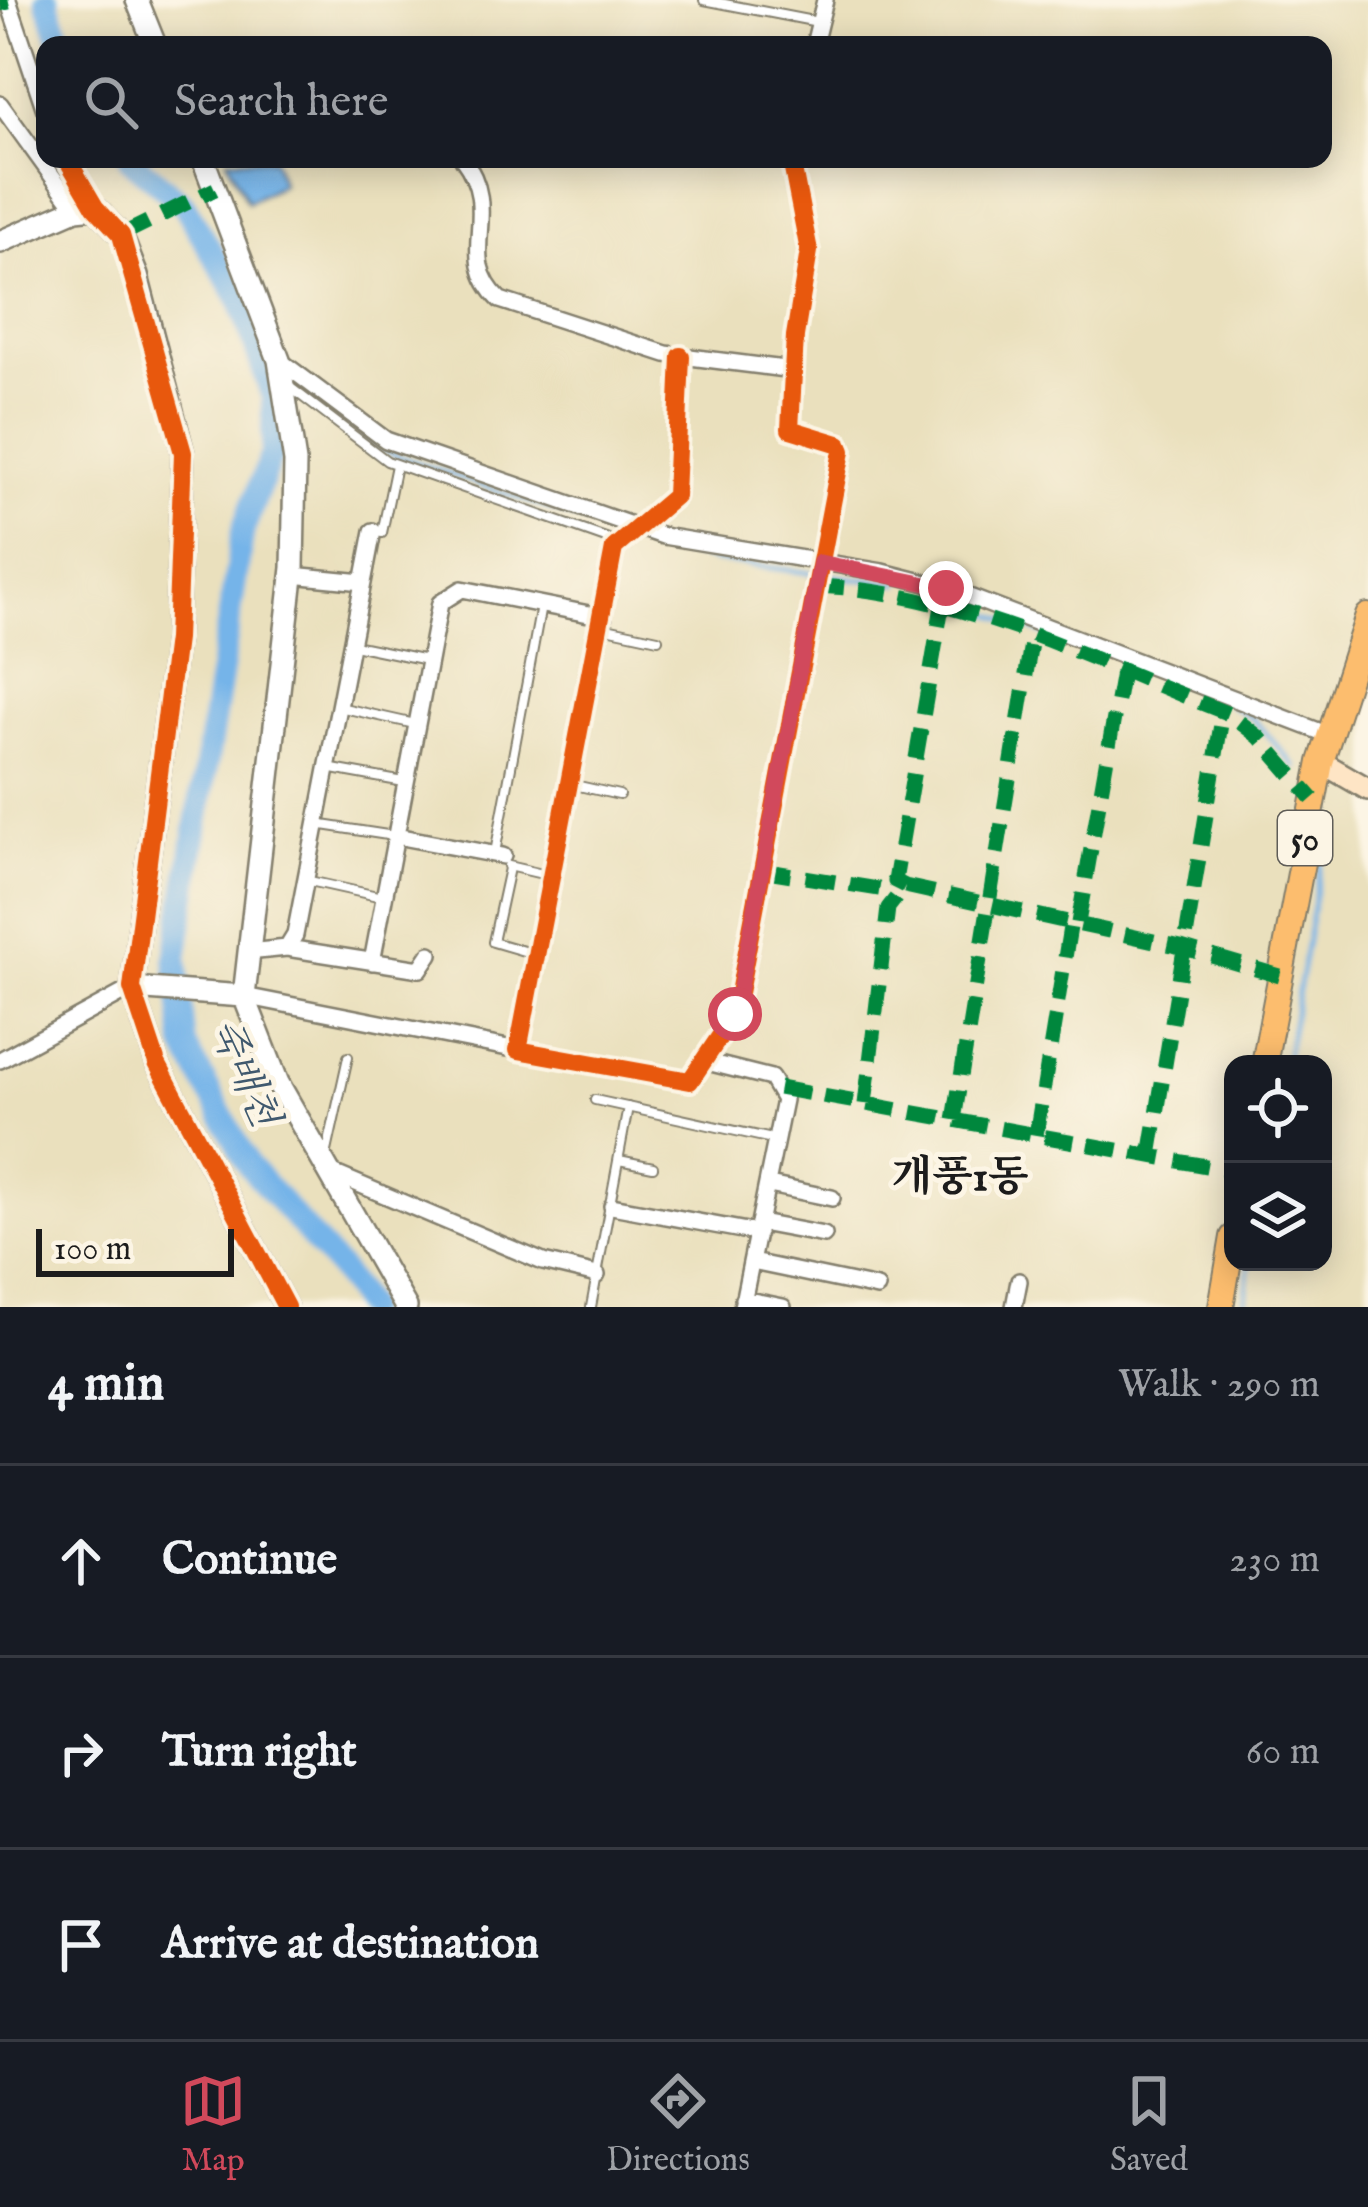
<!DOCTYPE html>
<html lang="en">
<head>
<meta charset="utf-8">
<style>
  :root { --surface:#171b24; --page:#242831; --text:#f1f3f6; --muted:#9ea1a6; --line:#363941; --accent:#d1495b }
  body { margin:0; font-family:"IM FELL English","Noto Serif KR",serif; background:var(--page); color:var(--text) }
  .controls { position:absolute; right:36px; bottom:36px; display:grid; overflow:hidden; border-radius:24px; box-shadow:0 6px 30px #0003 }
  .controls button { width:108px; height:108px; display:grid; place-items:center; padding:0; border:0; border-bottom:3px solid var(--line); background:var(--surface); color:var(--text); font:60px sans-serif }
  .scale { position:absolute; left:36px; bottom:30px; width:198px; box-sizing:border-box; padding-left:12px; border:6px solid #1c1c1c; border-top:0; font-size:33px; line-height:42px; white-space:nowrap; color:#1c1c1c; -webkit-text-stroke:9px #fcf5e5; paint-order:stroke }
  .stop { position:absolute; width:36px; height:36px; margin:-27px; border:9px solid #d1495b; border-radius:50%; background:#fff }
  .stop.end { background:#d1495b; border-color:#fff; box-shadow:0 3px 12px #0008 }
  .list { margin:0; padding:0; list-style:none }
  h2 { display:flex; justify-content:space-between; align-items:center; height:156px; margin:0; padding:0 48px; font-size:51px }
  h2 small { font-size:39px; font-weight:400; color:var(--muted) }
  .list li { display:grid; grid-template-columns:78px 1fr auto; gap:36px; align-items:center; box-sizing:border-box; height:192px; padding:0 48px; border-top:3px solid var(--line) }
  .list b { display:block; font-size:45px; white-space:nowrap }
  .list em { font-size:39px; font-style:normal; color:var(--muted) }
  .icon { flex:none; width:66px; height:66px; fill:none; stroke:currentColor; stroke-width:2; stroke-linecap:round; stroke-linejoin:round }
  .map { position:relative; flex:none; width:1368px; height:1307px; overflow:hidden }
  .search { position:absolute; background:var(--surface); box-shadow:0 6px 30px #0003; left:36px; right:36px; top:36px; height:132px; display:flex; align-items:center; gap:30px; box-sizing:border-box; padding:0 42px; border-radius:24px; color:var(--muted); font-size:45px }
  .sheet { height:732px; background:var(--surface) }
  nav { display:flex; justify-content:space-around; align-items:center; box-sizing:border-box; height:168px; border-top:3px solid var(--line); background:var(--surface); font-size:33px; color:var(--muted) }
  nav a { display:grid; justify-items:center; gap:6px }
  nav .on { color:var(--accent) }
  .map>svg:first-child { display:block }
  .water { fill:#75b4e9; stroke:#486882; stroke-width:3 }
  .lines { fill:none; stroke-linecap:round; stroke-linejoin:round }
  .stream { stroke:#75b4e9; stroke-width:4.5 }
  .river { stroke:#75b4e9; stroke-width:24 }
  .service-casing { stroke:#837e6c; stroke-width:12 }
  .minor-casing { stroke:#837e6c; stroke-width:20 }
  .tertiary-casing { stroke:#837e6c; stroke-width:26 }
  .secondary-casing { stroke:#837e6c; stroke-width:26 }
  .primary-casing { stroke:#837e6c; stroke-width:28 }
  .service { stroke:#fff; stroke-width:8 }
  .minor { stroke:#fff; stroke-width:15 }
  .tertiary { stroke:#fff; stroke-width:21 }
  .secondary { stroke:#fee5c5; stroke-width:21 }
  .primary { stroke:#fcbd6e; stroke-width:24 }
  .quiet { stroke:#00873e; stroke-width:15; stroke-dasharray:30 15; stroke-linecap:butt }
  .cycleway-casing { stroke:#fcf5e5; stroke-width:26 }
  .cycleway { stroke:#e8590c; stroke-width:18 }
  .route { stroke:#d1495b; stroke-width:15 }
  .labels { text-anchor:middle; stroke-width:10; stroke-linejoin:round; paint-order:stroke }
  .shield { fill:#fcf5e5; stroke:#5f5d58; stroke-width:3 }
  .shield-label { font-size:33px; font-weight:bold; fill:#1c1c1c }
  .water-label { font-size:39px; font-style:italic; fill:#40596e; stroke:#fcf5e5 }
  .quarter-label { font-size:42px; font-weight:bold; fill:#1c1c1c; stroke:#fcf5e5 }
</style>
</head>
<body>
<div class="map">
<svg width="1368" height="1307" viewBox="0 0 1368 1307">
  <rect width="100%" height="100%" fill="#fcf5e5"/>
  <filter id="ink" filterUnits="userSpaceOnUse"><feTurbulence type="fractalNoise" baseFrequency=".00833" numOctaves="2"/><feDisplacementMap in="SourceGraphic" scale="24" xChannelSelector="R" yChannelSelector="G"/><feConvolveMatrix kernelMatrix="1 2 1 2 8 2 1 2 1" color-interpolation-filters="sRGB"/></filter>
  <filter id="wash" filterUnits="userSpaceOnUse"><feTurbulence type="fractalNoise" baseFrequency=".004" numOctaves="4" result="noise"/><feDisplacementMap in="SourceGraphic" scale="48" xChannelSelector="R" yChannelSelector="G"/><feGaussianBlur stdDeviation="2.7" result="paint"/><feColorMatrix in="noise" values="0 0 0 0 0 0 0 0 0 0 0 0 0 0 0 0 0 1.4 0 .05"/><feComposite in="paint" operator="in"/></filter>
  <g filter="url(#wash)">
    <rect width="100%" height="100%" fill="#eae0bd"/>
    <!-- water -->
    <path class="water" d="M 227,159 L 273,159 L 282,184 L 247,202 Z"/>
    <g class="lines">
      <!-- stream -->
      <path class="stream" d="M 256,349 L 272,362
        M 290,377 L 350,428
        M 359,435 L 382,450 L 622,535
        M 633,539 L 716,561 L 899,584
        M 939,594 L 1046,635
        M 1231,705 L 1253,719 L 1296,767
        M 1285,1064 L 1331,805 L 1328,801
        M 1245,1307 L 1250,1262"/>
      <!-- river -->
      <path class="river" d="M 47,0 L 62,45
        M 130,159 L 184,205 L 239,298 L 273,398 L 273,451 L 243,530 L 176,958 L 185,1045 L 249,1166 L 340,1270 L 365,1307"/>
    </g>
  </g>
  <g filter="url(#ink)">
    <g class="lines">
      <defs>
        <path id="service" d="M 704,0 L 818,22
          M 287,385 L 387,461 L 617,542
          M 374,531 L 382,533 L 396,465
          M 602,627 L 658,639
          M 354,645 L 427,660
          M 339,707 L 415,724
          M 327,768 L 404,782
          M 570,784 L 619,795
          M 316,824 L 394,836
          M 495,853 L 541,606
          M 508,866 L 551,876
          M 509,868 L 493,942 L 534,954
          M 305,880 L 382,897
          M 595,1100 L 777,1140
          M 326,1156 L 348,1057
          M 619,1160 L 653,1167
          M 591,1307 L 628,1107"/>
        <path id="minor" d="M 8,0 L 45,110
          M 814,45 L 825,0
          M 0,104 L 76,209
          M 67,159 L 95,207
          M 463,159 C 504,214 453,255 500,300 L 666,354 L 793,370
          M 681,356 L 675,496 L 614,548 L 518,1050 L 690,1081 L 735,1014 L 842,451 L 839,444 L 790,429 L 795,336 L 809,251 L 791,159
          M 279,360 L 386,440 L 663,536 L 883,572 L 946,588 L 1329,735
          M 292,575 L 363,582
          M 396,836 L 503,856
          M 287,948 L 295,935 L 373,531
          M 248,952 L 287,948 L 420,969 L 430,954
          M 372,962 L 440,603 L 462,589 L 604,617
          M 244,996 L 518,1050
          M 0,1060 L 132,988
          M 703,1061 L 771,1078 L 784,1100 L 742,1307
          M 328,1171 L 543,1262 L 597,1275
          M 769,1185 L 832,1198
          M 612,1206 L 758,1233
          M 760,1223 L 824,1235
          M 752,1262 L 877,1288
          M 743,1299 L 783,1307
          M 1014,1307 L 1019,1281"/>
        <path id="tertiary" d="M 137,0 L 155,45
          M 203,159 L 279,360 L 295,462 L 293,568 L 244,996 L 278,1083 L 406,1307
          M 0,242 L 76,209 L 95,207 L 121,235 L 137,276 L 183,453 L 176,639 L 132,988 L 157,1063 L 286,1307
          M 132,988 L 244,996"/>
        <path id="secondary" d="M 1321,762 L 1368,789"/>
        <path id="primary" d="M 1264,1064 L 1321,762 L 1368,616
          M 1221,1307 L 1233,1237"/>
      </defs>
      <!-- service casing -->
      <use href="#service" class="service-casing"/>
      <!-- minor casing -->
      <use href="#minor" class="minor-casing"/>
      <!-- tertiary casing -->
      <use href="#tertiary" class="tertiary-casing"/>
      <!-- secondary casing -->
      <use href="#secondary" class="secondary-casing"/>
      <!-- primary casing -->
      <use href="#primary" class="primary-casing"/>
      <!-- service -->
      <use href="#service" class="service"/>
      <!-- minor -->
      <use href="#minor" class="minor"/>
      <!-- tertiary -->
      <use href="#tertiary" class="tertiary"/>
      <!-- secondary -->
      <use href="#secondary" class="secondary"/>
      <!-- primary -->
      <use href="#primary" class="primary"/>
      <!-- quiet -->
      <path class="quiet" d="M 0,4 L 9,2
        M 121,235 L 215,189
        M 814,586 C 958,590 1096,662 1229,714 L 1259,737 L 1313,799
        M 761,870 L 885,890 L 895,881
        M 905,886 L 895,881 L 942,606
        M 1078,923 L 1122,672
        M 779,1088 L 1233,1171
        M 865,1104 L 888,908 L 905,886 L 1181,947 L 1280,976
        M 954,1120 L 1032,637
        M 1036,1135 L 1071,921
        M 1150,1156 L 1223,712"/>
      <defs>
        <path id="cycleway" d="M 67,159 L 95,207 L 121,235 L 183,453 L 176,639 L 132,988 L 157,1063 L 286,1307
          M 681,356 L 675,496 L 614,548 L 518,1050 L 690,1081 L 735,1014 L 842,451 L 839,444 L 790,429 L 795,336 L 809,251 L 791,159"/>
      </defs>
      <!-- cycleway casing -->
      <use href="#cycleway" class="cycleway-casing"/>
      <!-- cycleway -->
      <use href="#cycleway" class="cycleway"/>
    </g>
  </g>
  <g class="lines" filter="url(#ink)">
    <!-- route -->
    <path class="route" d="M 735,1014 L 820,562 L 946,588"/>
  </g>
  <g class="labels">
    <!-- shield labels -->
    <rect class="shield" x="1278" y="811" width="54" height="54" rx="9"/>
    <g class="shield-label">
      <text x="1305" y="850">50</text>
    </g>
    <!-- water labels -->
    <g class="water-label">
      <text transform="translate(246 1072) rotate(66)" y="14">죽배천</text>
    </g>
    <!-- quarter labels -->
    <g class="quarter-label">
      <text x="960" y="1190">개풍1동</text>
    </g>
  </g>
</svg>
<div class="controls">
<button><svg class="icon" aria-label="locate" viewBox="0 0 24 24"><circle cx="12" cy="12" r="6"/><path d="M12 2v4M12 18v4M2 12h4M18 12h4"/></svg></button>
<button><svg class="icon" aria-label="layers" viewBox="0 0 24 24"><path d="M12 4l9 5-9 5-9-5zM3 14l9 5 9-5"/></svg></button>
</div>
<div class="scale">100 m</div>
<div class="stop" style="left:735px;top:1014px"></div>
<div class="stop end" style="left:946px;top:588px"></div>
<div class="search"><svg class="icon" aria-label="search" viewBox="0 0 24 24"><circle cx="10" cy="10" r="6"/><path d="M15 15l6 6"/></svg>Search here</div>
</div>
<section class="sheet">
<h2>4 min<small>Walk · 290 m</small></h2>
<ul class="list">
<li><svg class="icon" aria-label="ahead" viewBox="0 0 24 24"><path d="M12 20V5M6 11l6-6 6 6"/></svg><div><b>Continue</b></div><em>230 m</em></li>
<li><svg class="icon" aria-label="right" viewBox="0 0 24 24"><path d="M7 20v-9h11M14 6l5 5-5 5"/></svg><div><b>Turn right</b></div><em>60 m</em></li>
<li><svg class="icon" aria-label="arrive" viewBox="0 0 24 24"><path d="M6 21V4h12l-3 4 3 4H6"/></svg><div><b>Arrive at destination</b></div></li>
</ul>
</section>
<nav>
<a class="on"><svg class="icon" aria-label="map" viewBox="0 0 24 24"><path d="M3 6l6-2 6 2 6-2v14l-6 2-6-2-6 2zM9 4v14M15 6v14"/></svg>Map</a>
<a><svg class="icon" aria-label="directions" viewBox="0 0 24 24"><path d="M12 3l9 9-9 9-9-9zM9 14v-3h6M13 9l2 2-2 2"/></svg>Directions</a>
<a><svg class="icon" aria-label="saved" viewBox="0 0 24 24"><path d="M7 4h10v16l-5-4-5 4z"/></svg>Saved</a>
</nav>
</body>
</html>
